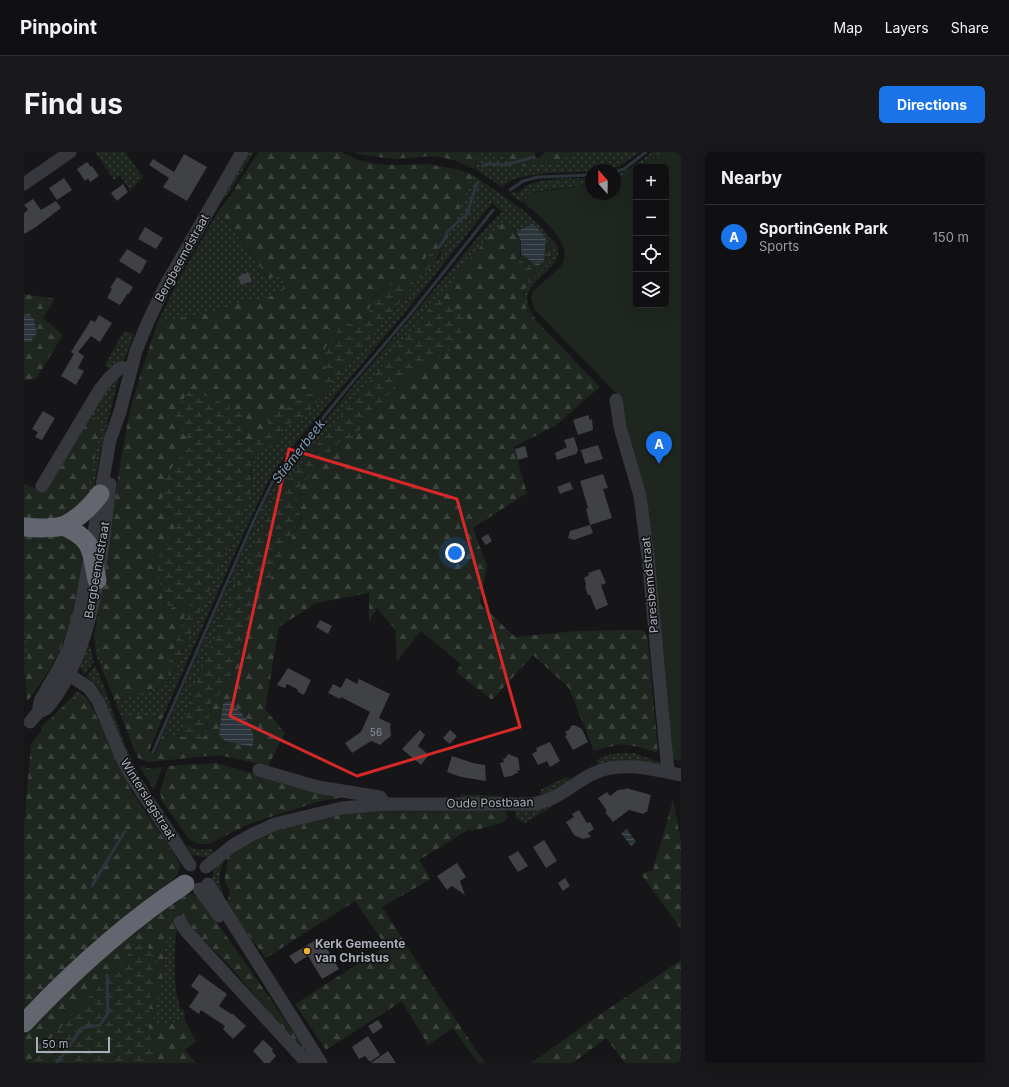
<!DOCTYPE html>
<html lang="en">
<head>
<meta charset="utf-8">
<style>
  :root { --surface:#101012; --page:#19191b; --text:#f1f3f6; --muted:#9c9d9f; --line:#303032; --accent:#1a73e8 }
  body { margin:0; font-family:Inter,sans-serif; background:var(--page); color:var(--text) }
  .controls { position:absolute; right:12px; top:12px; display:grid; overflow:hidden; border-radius:6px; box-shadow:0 4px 16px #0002 }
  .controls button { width:36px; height:36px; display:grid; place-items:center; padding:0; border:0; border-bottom:1px solid var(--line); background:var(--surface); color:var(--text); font:20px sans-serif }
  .compass { position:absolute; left:561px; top:12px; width:36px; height:36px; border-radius:50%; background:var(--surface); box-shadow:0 4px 16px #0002; rotate:339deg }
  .scale { position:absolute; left:12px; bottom:10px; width:74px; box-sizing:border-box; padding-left:4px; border:2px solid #a8adb8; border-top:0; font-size:11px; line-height:14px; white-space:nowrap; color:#a8adb8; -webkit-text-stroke:3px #111113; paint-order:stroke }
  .you { position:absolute; left:431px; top:401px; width:14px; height:14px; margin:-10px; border:3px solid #fff; border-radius:50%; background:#1a73e8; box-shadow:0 0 0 6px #1a73e833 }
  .badge { display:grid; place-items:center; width:26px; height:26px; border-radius:50%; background:var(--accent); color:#fff; font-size:13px; font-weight:700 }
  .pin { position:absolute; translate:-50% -33px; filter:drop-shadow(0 1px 2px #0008) }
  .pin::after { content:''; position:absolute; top:21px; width:14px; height:12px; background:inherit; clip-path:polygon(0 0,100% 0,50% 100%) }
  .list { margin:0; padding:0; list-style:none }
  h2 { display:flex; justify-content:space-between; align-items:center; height:52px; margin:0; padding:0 16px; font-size:17px }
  h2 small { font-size:13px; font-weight:400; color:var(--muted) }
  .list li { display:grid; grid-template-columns:26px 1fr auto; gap:12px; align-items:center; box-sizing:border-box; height:64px; padding:0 16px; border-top:1px solid var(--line) }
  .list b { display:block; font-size:15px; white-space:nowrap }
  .list p { margin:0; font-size:13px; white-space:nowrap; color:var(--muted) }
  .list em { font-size:13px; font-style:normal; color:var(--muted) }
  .icon { flex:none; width:22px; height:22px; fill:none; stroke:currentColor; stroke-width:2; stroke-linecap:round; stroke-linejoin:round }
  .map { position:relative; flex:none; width:657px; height:911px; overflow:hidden; border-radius:6px }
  header { display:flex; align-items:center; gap:24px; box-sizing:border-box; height:56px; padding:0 20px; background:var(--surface); border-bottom:1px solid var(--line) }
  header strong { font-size:19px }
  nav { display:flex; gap:22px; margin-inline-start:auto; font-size:14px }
  .intro { display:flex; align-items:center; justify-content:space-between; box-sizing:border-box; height:96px; padding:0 24px }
  h1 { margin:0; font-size:28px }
  .button { padding:10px 18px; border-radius:6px; background:var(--accent); color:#fff; font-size:14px; font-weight:700 }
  main { display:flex; gap:24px; padding:0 24px }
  aside { flex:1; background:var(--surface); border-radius:6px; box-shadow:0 4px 16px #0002 }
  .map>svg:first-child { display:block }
  .grass { fill:url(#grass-dots) }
  .forest { fill:url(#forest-firs) }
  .wetland { fill:url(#wetland-marsh) }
  .pitch { fill:#1e261f }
  .water { fill:url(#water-rules) }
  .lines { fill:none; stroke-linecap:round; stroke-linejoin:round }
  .stream { stroke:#2c353c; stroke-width:3 }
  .building { fill:#404145 }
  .minor { stroke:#37383d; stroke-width:13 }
  .highway { stroke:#63666e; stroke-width:19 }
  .marked { fill:none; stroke:#d62828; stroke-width:3; stroke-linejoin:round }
  .poi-dot { fill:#f2b134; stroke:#111113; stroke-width:1.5 }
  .labels { text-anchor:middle; stroke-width:3; stroke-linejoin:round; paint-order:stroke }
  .number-label { font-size:10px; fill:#8e929b }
  .street-label { font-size:12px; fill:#a8adb8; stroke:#111113 }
  .poi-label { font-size:12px; font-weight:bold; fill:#a8adb8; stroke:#111113; text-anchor:start }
  .water-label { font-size:13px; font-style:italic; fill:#7f9bb3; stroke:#111113 }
</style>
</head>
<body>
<header>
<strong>Pinpoint</strong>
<nav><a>Map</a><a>Layers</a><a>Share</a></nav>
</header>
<div class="intro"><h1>Find us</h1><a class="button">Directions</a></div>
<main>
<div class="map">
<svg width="657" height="911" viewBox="0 0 657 911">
  <defs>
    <pattern id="grass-dots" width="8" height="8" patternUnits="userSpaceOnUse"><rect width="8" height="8" fill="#1e261f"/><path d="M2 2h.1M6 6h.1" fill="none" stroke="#3c433d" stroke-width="1.8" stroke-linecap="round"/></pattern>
    <pattern id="forest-firs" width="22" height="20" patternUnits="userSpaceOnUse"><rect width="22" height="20" fill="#1e261f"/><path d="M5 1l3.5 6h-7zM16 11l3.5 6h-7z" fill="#3c433d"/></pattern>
    <pattern id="wetland-marsh" width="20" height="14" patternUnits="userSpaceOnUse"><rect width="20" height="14" fill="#1e261f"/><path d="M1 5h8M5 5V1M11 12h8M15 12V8" fill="none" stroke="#3c433d"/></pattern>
    <pattern id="water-rules" width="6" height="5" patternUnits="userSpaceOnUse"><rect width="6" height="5" fill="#2c353c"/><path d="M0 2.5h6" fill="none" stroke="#485056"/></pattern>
  </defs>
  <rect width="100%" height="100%" fill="#161618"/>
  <!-- grass -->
  <path class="grass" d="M 71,0 L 101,0 L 119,25 L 106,39 L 96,23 L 90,28 Z
    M 225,0 L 230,0 L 204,42 L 194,52 Z
    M 547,0 L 616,0 L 597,13 L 585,18 L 567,18 L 567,20 C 544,21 494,18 478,35 L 451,17 L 455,1 L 483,4 L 490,15 L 511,12 L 547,4 Z
    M 628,0 L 638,0 L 617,15 L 612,15 L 612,18 L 591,30 L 591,23 C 606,18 616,9 628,0 Z
    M 449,23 C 475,42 506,59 525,85 C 528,88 531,91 533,94 C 542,118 497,127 504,153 C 506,159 510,164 513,169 C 499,155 499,150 503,131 L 510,126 L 526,109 L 528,95 L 522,86 L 508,72 L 492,80 L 483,67 L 468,81 L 258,335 C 236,377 219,420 200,463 C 183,503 165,542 157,584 L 139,582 L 233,366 L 253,327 L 335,227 L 461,77 L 478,60 L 468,51 L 382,159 L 264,300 L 245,327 L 215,392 L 140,562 L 130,564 L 97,564 L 72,502 L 70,483 L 73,468 L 73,479 L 91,550 L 145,532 L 229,333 C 225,316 227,308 240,297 C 243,294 248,293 251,291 C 257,286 259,278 263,272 L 275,269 L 281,264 L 402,119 L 415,106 Z
    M 567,26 L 567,33 C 555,35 516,37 506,42 C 503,44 501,49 497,50 L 486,42 L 489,39 L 493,42 C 509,23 544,27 567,26 Z
    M 195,58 L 244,127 L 260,122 L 259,139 L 242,146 L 220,149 L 191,159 L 133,171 L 155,127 Z
    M 100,179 L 110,182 L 100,209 L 85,217 L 81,213 Z
    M 96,221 L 77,297 L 68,344 L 62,347 L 74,268 L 72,266 L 64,267 L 74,250 Z
    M 0,466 C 3,483 5,500 0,516 Z
    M 62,493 L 66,494 L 70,510 L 60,523 L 56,514 Z
    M 71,514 L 79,531 L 100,591 L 113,620 L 162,693 L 173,698 L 187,697 L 191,700 L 184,706 L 168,703 L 161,695 L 114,624 L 97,589 L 78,541 L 71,532 L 62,525 Z
    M 53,539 C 62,543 65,550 70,559 L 63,549 L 34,559 L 18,579 L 17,575 C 29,563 42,552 53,539 Z
    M 610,601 L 637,611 L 634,614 L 575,613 L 573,609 C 580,600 599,602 610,601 Z
    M 542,625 L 545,626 L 547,627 L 546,632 L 517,644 L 516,640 L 518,637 Z
    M 436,643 L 455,643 L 489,645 L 486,648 L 440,649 Z
    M 533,651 L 501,671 L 492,666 L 491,660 L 492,656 Z
    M 198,707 L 199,712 C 194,723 195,730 199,742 L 197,746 C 186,730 184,723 198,707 Z
    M 152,782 C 150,809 149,830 156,856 L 160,858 L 161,869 L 128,872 L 136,842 L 142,786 Z"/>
  <!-- forest -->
  <path class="forest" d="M 234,0 L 317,0 L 334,8 L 352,12 L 371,13 L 404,12 L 436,18 L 449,23 L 430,73 L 416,101 L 415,95 L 402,105 L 395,124 L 380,136 L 376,128 L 349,145 L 343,165 L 315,176 L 298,201 L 302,218 L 298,237 L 282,243 L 244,269 L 244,279 L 228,291 L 223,293 L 216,275 L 220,268 L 204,267 L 167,237 L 148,263 L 167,292 L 157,303 L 140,327 L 138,357 L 151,367 L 150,389 L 132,408 L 139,450 L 146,457 L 166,444 L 167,449 L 158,471 L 147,505 L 142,516 L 146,528 L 145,532 L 91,550 C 82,522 72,498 73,468 C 84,400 91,331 105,264 C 112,232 124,202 133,171 L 191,159 L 220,149 L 242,146 L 259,139 L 260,122 L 245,127 L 195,58 L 205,46 Z
    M 329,0 L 511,0 L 510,5 L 514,7 L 521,0 L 547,0 L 547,3 L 532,11 L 490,15 L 483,4 L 455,1 L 450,17 L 430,8 L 410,4 L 369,7 L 339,3 Z
    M 483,67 L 497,89 L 495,111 L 503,131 L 500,143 L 503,159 L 576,235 L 531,274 L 490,295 L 503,341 L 449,376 L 463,414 L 456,451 L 491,485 L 554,479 L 620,478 L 624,489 L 634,601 L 615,595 L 596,592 L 570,599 L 545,536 L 509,503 L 468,548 L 432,520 L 437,512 L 397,479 L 373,509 L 371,477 L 353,456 L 345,470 L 345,441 L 292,451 L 255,475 L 241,557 L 261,581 L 244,614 L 195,603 L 124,610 L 114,606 L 109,595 L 97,564 L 130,564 L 140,562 L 125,599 L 131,602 L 139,582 L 162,585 L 177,588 L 182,582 L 187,550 L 201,537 L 235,450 L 278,365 L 273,353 L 275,336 L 318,286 L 329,286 L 371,234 L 431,195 L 420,148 L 414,146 L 468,81 Z
    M 0,142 L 31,147 L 19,166 L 39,183 L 12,227 L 0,228 L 0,190 L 7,190 L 4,162 L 0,163 Z
    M 71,266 L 74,268 L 77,275 L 62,347 L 42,363 L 22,369 L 0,368 L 0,332 L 17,338 L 64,267 Z
    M 0,383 C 25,383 41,378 59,397 C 55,431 51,467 36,498 C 27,517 15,533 3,550 L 0,516 L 3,506 L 2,479 L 0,466 Z
    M 54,543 L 63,549 L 70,559 L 106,637 L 149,700 L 156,712 L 154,722 L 150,727 L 64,798 L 0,856 L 0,672 L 7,592 L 34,559 Z
    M 191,611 L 249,627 L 326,644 L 297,649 L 255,662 L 225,672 L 185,692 L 175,692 L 165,687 L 138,649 L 136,640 L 144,614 Z
    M 115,614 L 128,617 L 138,615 L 130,638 Z
    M 649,648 L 657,689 L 657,777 L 617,722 L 629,718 Z
    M 478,656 L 482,660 L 484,665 L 480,670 L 448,679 L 444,678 L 395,708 L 407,727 L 358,755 L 404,827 L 461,911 L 454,911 L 429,876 L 404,893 L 378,849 L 302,898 L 271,852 L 362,794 L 331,749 L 242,806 L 200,751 L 204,747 L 206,740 C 205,736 201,732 201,728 C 200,719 205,715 202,706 L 230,687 L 245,680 L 302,664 L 367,657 Z
    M 168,742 L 178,749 L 291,911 L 287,909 L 204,812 L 156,765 C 155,779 155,781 142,786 L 136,842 L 128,872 L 161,869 L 172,889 L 161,898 L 172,911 L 129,911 L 131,904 L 123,870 L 133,810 L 112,794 L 4,911 L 0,911 L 0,884 L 17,864 L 97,790 L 156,743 Z
    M 657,808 L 657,911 L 601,911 L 582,886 L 549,911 L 507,911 L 568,868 Z"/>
  <!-- wetland -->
  <path class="wetland" d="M 522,86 L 528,95 L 526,109 L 510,126 L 503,131 L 495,111 L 497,102 L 507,110 L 520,110 Z
    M 415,95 C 417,106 410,111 402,119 L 281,264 L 275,269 L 263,272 L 255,287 L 251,291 L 241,296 L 229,309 L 226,321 L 229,333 L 217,366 L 146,528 L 142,516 L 147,505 L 158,471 L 167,449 L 165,444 L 146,457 L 139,449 L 132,408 L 150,389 L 151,367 L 138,356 L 140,327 L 157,303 L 167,292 L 147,263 L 167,237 L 206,254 L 205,266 L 215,260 L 218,263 L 220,268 L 216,275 L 223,293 L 228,291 L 244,279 L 244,269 L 246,258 L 257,260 L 282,243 L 298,237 L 302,218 L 298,201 L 315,176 L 343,165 L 349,146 L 376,127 L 380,136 L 395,124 L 402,105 Z
    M 414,146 L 420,148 L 444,167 L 431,195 L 371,234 L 329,286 L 318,287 L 275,336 L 273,353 L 277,366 L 235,450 L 201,537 L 187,550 L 182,582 L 177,588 L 157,584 C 165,542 183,503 200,463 C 219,420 236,377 258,335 Z
    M 121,790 L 133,810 L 123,870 L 131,904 L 129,911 L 4,911 L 112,794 Z"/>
  <!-- pitch -->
  <path class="pitch" d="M 638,0 L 657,0 L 657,609 L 647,607 L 604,283 L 596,245 L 511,158 L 507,147 L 508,140 C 517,132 531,121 538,112 C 551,91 513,62 499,50 L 506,42 L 521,39 L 567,33 L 567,42 L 591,42 L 591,30 L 612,18 L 612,153 L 642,153 L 642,15 L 617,15 Z"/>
  <!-- water -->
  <path class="water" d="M 508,72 L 512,74 L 522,86 L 520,110 L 513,114 L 497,102 L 497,89 L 492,80 Z
    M 4,162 L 10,167 L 13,181 L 9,185 L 7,190 L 0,190 L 0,163 Z
    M 204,549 L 206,549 C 217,560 235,578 228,595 L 201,589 L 195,583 L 199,552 Z
    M 603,677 L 612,690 L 607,694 L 597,681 Z"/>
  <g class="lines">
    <!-- stream -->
    <path class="stream" d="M 459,14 L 464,12 L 481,13 L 510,5
      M 591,20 L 600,17 L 622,0
      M 486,38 L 499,29 L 514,25 L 567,23
      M 415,95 L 419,90 L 424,79 L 443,62 L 453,31
      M 129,600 L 230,368 L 251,325 L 320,240 L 388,160 L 469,58
      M 68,734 L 101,679
      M 33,911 L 58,876 L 76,873 L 84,861 L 83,823"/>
  </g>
  <!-- building -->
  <path class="building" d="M 160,2 L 183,15 L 163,49 L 139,35 L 145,26 L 125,13 L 129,7 L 150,20 Z
    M 63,10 L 67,15 L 68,14 L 75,24 L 66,30 L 64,26 L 61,29 L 53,17 Z
    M 40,26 L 48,38 L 33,48 L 25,36 Z
    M 99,32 L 104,40 L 93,49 L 87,41 Z
    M 9,47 L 17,58 L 32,49 L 37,56 L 12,75 L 0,82 L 0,61 L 4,58 L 0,53 Z
    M 121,75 L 139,86 L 132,97 L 114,87 Z
    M 103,97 L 123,109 L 116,122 L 95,109 Z
    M 224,120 L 228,129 L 217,133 L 214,125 Z
    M 93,125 L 109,135 L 105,142 L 104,141 L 96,153 L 83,146 L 88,137 L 86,136 Z
    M 75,163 L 88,171 L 76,190 L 67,184 L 54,200 L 60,204 L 54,216 L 60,219 L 52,233 L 37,224 L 50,202 L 47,200 L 67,168 L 71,170 Z
    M 19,259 L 31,266 L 18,288 L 11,285 L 14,280 L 8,277 Z
    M 564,263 L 566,268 L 568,267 L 569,278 L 554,283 L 549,268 Z
    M 550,285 L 554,298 L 552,302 L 533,308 L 531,301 L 543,295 L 540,288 Z
    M 574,293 L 579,307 L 561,312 L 557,298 Z
    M 501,294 L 504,305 L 494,308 L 491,297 Z
    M 579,322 L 584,336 L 579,337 L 588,366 L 566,373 L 562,357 L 564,356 L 556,329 Z
    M 546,330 L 549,337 L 536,342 L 533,335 Z
    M 566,373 L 569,381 L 550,388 L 544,386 L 546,379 Z
    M 464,382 L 468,389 L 462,393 L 457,386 Z
    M 576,417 L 582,431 L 577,433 L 584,453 L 572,458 L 566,443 L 564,443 L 561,435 L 562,432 L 560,426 L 565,423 L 564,421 Z
    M 296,468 L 308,474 L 304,482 L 292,475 Z
    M 264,516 L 287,528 L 280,543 L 274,540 L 273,537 L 263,532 L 261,536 L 253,533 Z
    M 322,526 L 333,532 L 335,527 L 366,542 L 355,566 L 367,572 L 366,574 L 367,584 L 358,591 L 357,593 L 347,589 L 328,601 L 321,591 L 337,580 L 346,560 L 317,545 L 316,547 L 304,541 L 309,532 L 317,536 Z
    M 550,573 L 558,577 L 564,590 L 549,598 L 541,584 L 543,583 L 541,580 L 546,577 L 547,574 Z
    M 396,578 L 401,583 L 394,594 L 405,603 L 397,613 L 378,597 Z
    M 426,578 L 433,584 L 426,592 L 419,586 Z
    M 526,590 L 536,609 L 526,615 L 523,609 L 514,613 L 508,602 L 513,599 L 512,596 Z
    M 484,602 L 494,606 L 496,618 L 493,619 L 494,621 L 490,622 L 490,623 L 482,625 L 480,625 L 476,611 L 480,610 L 479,607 L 482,606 Z
    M 428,604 L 449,611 L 461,613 L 462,629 L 437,625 L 423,620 Z
    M 602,636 L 627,643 L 623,660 L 621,660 L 620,662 L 605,658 L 589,670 L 581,660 L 583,659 L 574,646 L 583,640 L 586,644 L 594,638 L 602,637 Z
    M 555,658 L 563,671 L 566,670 L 570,677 L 564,681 L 567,685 L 559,687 L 550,683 L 542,670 L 550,665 L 548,662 Z
    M 520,688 L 533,709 L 522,716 L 509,695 Z
    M 494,699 L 504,714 L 494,720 L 484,705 Z
    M 433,711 L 442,725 L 436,729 L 441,743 L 428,734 L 423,738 L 413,724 Z
    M 541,726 L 546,734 L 539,739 L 534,731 Z
    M 295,786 L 298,790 L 299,790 L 315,817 L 298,827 L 284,804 L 271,812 L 265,804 Z
    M 175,822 L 203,842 L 195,854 L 207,862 L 209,862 L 222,874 L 209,887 L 199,877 L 201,874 L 177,858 L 175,862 L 165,855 L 175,840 L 167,834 Z
    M 354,868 L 359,875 L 349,882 L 344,874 Z
    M 344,884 L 356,903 L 346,910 L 341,904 L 335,907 L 328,895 Z
    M 239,888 L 249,897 L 248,899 L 252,904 L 246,911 L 240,911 L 229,899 Z
    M 364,899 L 372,911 L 347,911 Z"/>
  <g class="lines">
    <!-- minor -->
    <path class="minor" d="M 0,32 L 46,0
      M 592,248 L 596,275 L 616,344 L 624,405 L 643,610 L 645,620
      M 18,334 L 76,237 L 85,226 L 96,216 L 107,216
      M 38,518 L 65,536 L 74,549 L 97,604 L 107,624 L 166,713
      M 14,561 L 16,549 L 35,516 L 45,496 L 56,460 L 86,288 L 96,260 L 112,199 L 123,172 L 140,136 L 218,0
      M 6,570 C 9,567 11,563 14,561 C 17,558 22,558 24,555 C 72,496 77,405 86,332
      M 235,618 L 294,635 L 356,645 L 361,652
      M 182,715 L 208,694 L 229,682 L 251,672 L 318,656 L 361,652 L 509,652 C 535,647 545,635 566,623 C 595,608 627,617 657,623
      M 184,732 L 297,911
      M 175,737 L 195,764
      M 156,770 L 162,779 L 283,911"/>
    <!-- highway -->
    <path class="highway" d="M 39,374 C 70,387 67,399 73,428
      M 0,375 C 10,376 32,377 41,373 C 55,366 67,354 76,342
      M 0,871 C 48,820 102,771 161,732"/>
  </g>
  <!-- marked area -->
  <path class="marked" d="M 265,297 L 433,347 L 496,575 L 333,624 L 206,564 Z"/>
  <!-- markers -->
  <circle class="poi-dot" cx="283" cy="799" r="4"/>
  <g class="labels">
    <!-- number labels -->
    <g class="number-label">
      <text x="352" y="584">56</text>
    </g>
    <!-- street labels -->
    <g class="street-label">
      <text transform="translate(158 106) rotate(-61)" y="4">Bergbeemdstraat</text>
      <text transform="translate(73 418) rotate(-80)" y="4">Bergbeemdstraat</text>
      <text transform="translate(626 433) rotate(-95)" y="4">Paresbemdstraat</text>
      <text transform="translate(124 647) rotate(58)" y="4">Winterslagstraat</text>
      <text transform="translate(466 651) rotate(-1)" y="4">Oude Postbaan</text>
    </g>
    <!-- poi labels -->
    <g class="poi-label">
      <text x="291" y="796">Kerk Gemeente<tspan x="291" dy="14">van Christus</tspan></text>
    </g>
    <!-- water labels -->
    <g class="water-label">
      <text transform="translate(274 299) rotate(-52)" y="5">Stiemerbeek</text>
    </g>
  </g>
</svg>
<div class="controls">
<button>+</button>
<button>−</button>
<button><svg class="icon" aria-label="locate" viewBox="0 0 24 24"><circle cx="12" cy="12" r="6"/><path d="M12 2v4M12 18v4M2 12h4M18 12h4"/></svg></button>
<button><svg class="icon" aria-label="layers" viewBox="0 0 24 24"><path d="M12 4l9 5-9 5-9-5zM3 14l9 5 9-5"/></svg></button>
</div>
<svg class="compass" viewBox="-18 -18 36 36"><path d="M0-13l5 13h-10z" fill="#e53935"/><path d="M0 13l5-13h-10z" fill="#9c9d9f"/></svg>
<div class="scale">50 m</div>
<div class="you"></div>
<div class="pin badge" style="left:635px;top:312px">A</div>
</div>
<aside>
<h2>Nearby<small></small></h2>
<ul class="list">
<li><span class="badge">A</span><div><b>SportinGenk Park</b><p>Sports</p></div><em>150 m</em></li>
</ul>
</aside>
</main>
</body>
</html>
